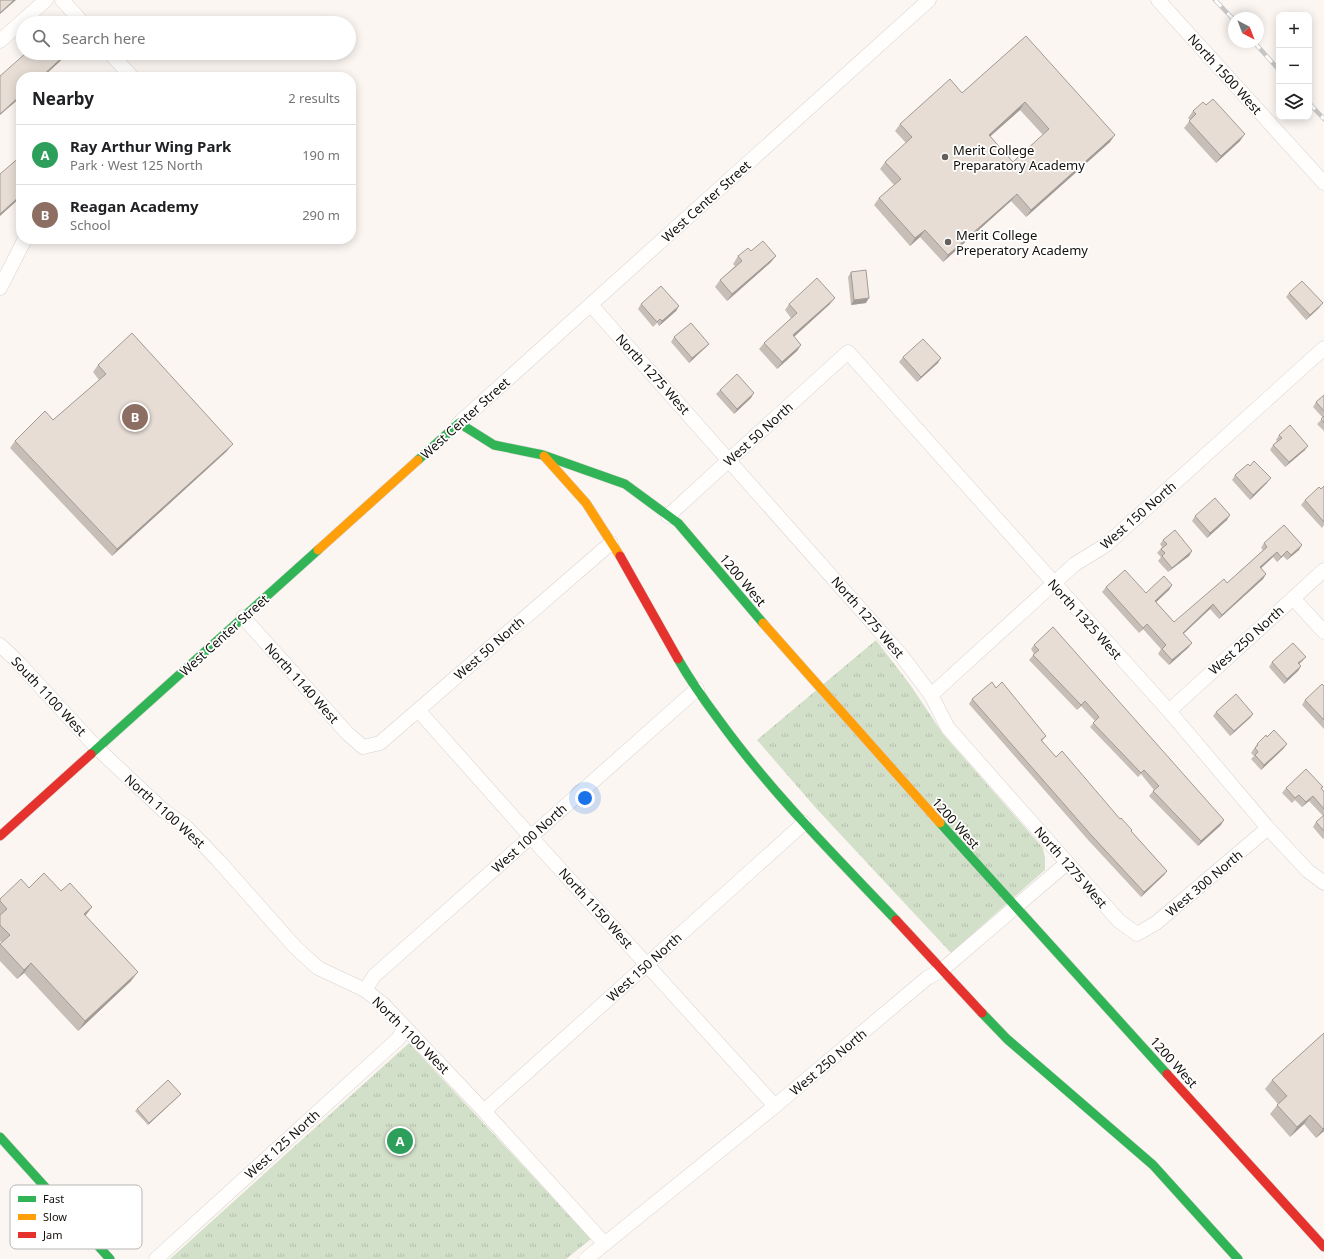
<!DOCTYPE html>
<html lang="en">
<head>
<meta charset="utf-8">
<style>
  :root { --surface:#fff; --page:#f2f2f2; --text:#202124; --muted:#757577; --line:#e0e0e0; --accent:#65605c }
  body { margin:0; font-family:"Noto Sans",sans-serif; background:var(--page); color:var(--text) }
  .controls { position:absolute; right:12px; top:12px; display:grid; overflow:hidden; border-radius:8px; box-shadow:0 2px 10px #0003 }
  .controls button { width:36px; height:36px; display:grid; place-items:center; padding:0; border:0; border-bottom:1px solid var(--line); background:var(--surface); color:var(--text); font:20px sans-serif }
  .compass { position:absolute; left:1228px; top:12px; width:36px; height:36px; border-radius:50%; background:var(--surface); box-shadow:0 2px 10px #0003; rotate:138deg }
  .you { position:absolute; left:585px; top:798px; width:14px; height:14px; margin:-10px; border:3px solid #fff; border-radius:50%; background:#1a73e8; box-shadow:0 0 0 6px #1a73e833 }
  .badge { display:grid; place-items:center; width:26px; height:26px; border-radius:50%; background:var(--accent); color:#fff; font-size:13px; font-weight:700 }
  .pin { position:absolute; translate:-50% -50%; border:2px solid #fff; box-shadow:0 1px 4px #0006 }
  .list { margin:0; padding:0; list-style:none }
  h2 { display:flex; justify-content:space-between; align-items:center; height:52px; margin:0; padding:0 16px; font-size:17px }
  h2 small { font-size:13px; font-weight:400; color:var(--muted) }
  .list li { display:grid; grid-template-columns:26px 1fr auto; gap:12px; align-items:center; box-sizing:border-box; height:60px; padding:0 16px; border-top:1px solid var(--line) }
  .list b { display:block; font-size:15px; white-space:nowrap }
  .list p { margin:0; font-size:13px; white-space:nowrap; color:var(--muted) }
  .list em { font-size:13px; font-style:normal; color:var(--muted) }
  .icon { flex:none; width:22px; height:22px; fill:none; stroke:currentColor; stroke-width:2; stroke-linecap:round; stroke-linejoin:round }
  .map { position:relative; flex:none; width:1324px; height:1259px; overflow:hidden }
  .search { position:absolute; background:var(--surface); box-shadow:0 2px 10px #0003; left:16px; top:16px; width:340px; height:44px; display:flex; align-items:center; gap:10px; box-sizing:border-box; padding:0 14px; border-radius:22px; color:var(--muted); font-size:15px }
  .panel { position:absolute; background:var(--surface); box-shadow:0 2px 10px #0003; left:16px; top:72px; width:340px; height:172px; border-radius:16px }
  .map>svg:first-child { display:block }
  .park { fill:url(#park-tufts) }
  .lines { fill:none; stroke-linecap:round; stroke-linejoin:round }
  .street-casing { stroke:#d8d2ce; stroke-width:15 }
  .fast-casing { stroke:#d8d2ce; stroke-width:10 }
  .slow-casing { stroke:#d8d2ce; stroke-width:10 }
  .jam-casing { stroke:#d8d2ce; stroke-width:10 }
  .street { stroke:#fffefd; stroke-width:14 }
  .fast { stroke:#30b455; stroke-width:9 }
  .slow { stroke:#ff9f0a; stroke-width:9 }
  .jam { stroke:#e5322d; stroke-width:9 }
  .rail-casing { stroke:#c8c6c5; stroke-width:4.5 }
  .rail { stroke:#fff; stroke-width:3; stroke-dasharray:9; stroke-linecap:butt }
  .wall { fill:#c7beb7; fill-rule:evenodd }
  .shaded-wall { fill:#a29b95 }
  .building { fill:#e7ddd5; stroke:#a29b95; fill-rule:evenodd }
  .poi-dot { fill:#65605c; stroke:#fff; stroke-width:1.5 }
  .labels { text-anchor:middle; stroke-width:3.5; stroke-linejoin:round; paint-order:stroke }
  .street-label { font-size:13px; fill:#140f0b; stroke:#fff }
  .poi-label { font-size:13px; fill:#140f0b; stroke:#fff; text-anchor:start }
  .key { fill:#fff; stroke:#b8b7b6; stroke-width:1 }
  .key-label { font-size:11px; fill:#140f0b }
</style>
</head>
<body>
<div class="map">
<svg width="1324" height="1259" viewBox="0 0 1324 1259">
  <defs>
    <pattern id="park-tufts" width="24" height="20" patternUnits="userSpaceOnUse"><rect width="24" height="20" fill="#d3e0c9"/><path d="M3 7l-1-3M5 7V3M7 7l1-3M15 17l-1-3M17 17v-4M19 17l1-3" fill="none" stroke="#b4bfab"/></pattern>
  </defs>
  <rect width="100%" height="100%" fill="#fcf6f2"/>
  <!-- park -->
  <path class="park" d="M 876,640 L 911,686 L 943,734 L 1043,848 L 1045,858 L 1045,870 L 951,953 L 815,807 L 757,740 Z
    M 409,1043 L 591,1239 L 566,1259 L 170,1259 Z"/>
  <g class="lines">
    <defs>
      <path id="street" d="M 62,0 L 83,23
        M 1158,0 L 1324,183
        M 0,41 L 46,0
        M 110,53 L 132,77
        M 0,288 L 25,239
        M 591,305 L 901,655 L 931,695 L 948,728 L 1119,921 L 1137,934 L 1156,923 L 1268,828
        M 459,423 L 929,0
        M 668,516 L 729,460 L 848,352 L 1054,583 L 1169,711 L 1268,828 L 1308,871 L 1324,883
        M 1293,598 L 1324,632
        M 243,617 L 347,733 L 363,747 L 380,743 L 611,543
        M 0,645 L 15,659 L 97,748 L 163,810 L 186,827 L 218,860 L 295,947 L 318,968 L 365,990 L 383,1004 L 484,1111 L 605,1244
        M 931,695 L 1075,564 L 1106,545 L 1324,348
        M 418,710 L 530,836 L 775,1106
        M 1169,711 L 1324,570
        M 365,990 L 374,976 L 697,689
        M 484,1111 L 804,823
        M 156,1259 L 398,1039 L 405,1027
        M 586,1259 L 775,1106 L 927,978 L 942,970 L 1067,863"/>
      <path id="fast" d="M 418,460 L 459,423 L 494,445 L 543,455 L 625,484 L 678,523 L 763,623
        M 678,659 C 690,680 704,700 719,720 C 771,792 835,856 896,920
        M 91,754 L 318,550
        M 940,823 L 1167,1074
        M 982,1013 L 1007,1039 L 1153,1165 L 1238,1259
        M 0,1137 L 110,1259"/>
      <path id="slow" d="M 544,456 L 586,503 L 620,556
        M 318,550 L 418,460
        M 763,623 L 940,823"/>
      <path id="jam" d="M 620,556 L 678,659
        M 0,836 L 91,754
        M 896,920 L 982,1013
        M 1167,1074 L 1324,1247"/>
    </defs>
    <!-- street casing -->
    <use href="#street" class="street-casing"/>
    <!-- fast casing -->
    <use href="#fast" class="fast-casing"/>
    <!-- slow casing -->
    <use href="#slow" class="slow-casing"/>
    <!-- jam casing -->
    <use href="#jam" class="jam-casing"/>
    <!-- street -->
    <use href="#street" class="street"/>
    <!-- fast -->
    <use href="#fast" class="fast"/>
    <!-- slow -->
    <use href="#slow" class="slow"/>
    <!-- jam -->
    <use href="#jam" class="jam"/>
    <defs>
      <path id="rail" d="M 1215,0 L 1234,20
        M 1254,42 L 1279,70
        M 1309,103 L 1324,119"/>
    </defs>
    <!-- rail casing -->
    <use href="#rail" class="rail-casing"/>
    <!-- rail -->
    <use href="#rail" class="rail"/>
  </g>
  <!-- wall -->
  <path class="wall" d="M 1026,36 L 1110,142 L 1026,217 L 1011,201 L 943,262 L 920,237 L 910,246 L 874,205 L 879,198 L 894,185 L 880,169 L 885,162 L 906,143 L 895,131 L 900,124 L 962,93 ZM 1020,110 L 1043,135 L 1013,162 L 990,136 Z
    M 1206,105 L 1240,141 L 1216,163 L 1184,128 L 1190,120 L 1188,118 L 1193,111 Z
    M 751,251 L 776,256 L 770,263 L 727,301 L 715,287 L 720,280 L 735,266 L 733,264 L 738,256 Z
    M 851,272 L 866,303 L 851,305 L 848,277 Z
    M 1289,293 L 1319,308 L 1306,320 L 1286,297 Z
    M 641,304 L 679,306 L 676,311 L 659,326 L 657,323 L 653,327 L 638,309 Z
    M 789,304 L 830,304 L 794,337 L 801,345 L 797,351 L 777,369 L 759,349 L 764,343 L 791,318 L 785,310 Z
    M 674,337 L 709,344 L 705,348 L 689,363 L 671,342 Z
    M 903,357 L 938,363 L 917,382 L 899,362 Z
    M 98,365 L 227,451 L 112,556 L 10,448 L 15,441 L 53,420 L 99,380 L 93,372 Z
    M 720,390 L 751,398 L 734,414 L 716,394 Z
    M 1324,395 L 1324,431 L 1317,424 L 1323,418 L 1313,407 L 1316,402 Z
    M 1279,435 L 1305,450 L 1285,467 L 1270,450 L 1273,445 L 1277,441 L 1276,440 Z
    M 1235,475 L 1267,483 L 1250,500 L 1232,480 Z
    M 1324,486 L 1324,525 L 1322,528 L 1301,505 L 1305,500 Z
    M 1195,516 L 1227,520 L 1207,538 L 1192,521 Z
    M 1163,540 L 1192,551 L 1189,556 L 1168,572 L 1158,561 L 1161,557 L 1157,553 L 1162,547 L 1160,544 Z
    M 1264,543 L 1299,550 L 1287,560 L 1283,556 L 1277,562 L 1273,557 L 1261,568 L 1266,574 L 1263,579 L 1219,619 L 1210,609 L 1183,634 L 1192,643 L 1188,648 L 1169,665 L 1158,654 L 1161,649 L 1143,629 L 1139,633 L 1102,592 L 1106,587 L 1146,593 L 1172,585 L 1169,590 L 1156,602 L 1174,622 L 1227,583 L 1263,550 L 1261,548 Z
    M 1034,645 L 1221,825 L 1198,846 L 1149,796 L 1154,790 L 1141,774 L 1138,777 L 1090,727 L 1095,721 L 1081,706 L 1077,710 L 1029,660 L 1034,654 L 1031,649 Z
    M 1306,657 L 1299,664 L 1301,666 L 1298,671 L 1284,684 L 1269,667 L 1272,662 Z
    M 1324,686 L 1324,729 L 1302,705 L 1305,700 Z
    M 996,688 L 1046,736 L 1042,741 L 1056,757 L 1131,831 L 1167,871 L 1164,875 L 1141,897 L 1089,841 L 969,704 L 972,699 Z
    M 1216,712 L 1253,714 L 1250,718 L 1230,736 L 1213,716 Z
    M 1267,737 L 1287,744 L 1283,749 L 1261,770 L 1251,759 L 1254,756 L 1251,753 L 1257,744 Z
    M 1286,788 L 1321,789 L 1324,792 L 1324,838 L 1323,839 L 1313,827 L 1316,822 L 1323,816 L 1309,801 L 1302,807 L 1295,800 L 1292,803 L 1282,793 Z
    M 29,888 L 61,891 L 92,907 L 85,916 L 131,981 L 78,1031 L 24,973 L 17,979 L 0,961 L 0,945 L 2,943 L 0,941 L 0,899 Z
    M 1324,1033 L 1324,1131 L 1316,1138 L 1304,1124 L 1290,1137 L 1270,1114 L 1278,1104 L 1265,1089 L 1272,1080 Z
    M 179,1096 L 148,1125 L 135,1111 L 137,1109 Z"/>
  <!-- shaded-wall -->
  <path class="shaded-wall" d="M 14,0 L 16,0 L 0,14 L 0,13 Z
    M 67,53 L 69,53 L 43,77 L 41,77 Z
    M 21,95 L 21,97 L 0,115 L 0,114 Z
    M 1025,102 L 1020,110 L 984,142 L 989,135 Z
    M 1245,134 L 1240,141 L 1216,163 L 1221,156 Z
    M 1115,135 L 1110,142 L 1026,217 L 1031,210 Z
    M 1017,194 L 1011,201 L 943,262 L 948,255 Z
    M 21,195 L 21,197 L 0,216 L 0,214 Z
    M 925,230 L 920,237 L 910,246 L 915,238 Z
    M 776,256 L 770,263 L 727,301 L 732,294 Z
    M 835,298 L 830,304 L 788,342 L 793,335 Z
    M 869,298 L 866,303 L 851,305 L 854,300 Z
    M 1323,303 L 1319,308 L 1306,320 L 1310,315 Z
    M 679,306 L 676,311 L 659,326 L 662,321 Z
    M 709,344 L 705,348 L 689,363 L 692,358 Z
    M 801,345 L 797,351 L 777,369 L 782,362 Z
    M 941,358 L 938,363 L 917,382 L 921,377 Z
    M 754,393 L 751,398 L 734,414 L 737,409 Z
    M 233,444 L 227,451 L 112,556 L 117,549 Z
    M 1308,446 L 1305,450 L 1285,467 L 1289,462 Z
    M 1271,478 L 1267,483 L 1250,500 L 1253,495 Z
    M 1230,515 L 1227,520 L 1207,538 L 1210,533 Z
    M 1302,545 L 1299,550 L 1287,560 L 1291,555 Z
    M 1192,551 L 1189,556 L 1168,572 L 1172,568 Z
    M 1287,551 L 1283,556 L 1277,562 L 1281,557 Z
    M 1277,552 L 1273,557 L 1257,572 L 1260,567 Z
    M 1266,574 L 1263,579 L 1219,619 L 1222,615 Z
    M 1172,585 L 1169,590 L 1152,606 L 1155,601 Z
    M 1213,604 L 1210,609 L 1179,638 L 1183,633 Z
    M 1147,624 L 1143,629 L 1139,633 L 1143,628 Z
    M 1192,643 L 1188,648 L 1169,665 L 1172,660 Z
    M 1306,657 L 1295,668 L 1298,663 Z
    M 1301,666 L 1298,671 L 1284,684 L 1287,679 Z
    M 1085,701 L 1081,706 L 1077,710 L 1081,705 Z
    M 1253,714 L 1250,718 L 1230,736 L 1234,731 Z
    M 1287,744 L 1283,749 L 1261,770 L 1264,765 Z
    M 1313,796 L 1309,801 L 1302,807 L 1306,802 Z
    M 1224,820 L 1221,825 L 1198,846 L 1201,841 Z
    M 1167,871 L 1164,875 L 1141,897 L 1144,892 Z
    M 92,907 L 85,916 L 84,914 Z
    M 31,963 L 24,973 L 17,979 L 24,970 Z
    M 138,972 L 131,981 L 78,1031 L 85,1021 Z
    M 181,1094 L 179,1096 L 148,1125 L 149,1123 Z
    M 1310,1115 L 1304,1124 L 1290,1137 L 1297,1127 Z
    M 1324,1128 L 1324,1131 L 1316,1138 L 1323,1129 Z"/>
  <!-- building -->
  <path class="building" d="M 0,0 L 14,0 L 0,13 Z
    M 1026,36 L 1115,135 L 1031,210 L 1017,194 L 948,255 L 925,230 L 915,238 L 879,198 L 901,179 L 885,162 L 912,137 L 900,124 L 950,79 L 962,93 ZM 1025,102 L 1049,129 L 1013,162 L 989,135 Z
    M 26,53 L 67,53 L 41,77 L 21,77 L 21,95 L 0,114 L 0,76 Z
    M 1213,99 L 1245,134 L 1221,156 L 1189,121 L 1196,114 L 1193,111 L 1203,102 L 1206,105 Z
    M 21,156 L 21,195 L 0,214 L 0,174 Z
    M 763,241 L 776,256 L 732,294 L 720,280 L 742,261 L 738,256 L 748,248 L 751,251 Z
    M 866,270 L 869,298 L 854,300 L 851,272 Z
    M 817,278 L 835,298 L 793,335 L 801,345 L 782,362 L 764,343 L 797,313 L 789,304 Z
    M 1302,281 L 1323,303 L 1310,315 L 1289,293 Z
    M 661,286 L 679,306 L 662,321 L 660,319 L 657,322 L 641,304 Z
    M 691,323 L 709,344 L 692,358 L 674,337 Z
    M 132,333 L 233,444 L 117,549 L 15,441 L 45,411 L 53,420 L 106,374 L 98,365 Z
    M 923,339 L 941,358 L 921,377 L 903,357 Z
    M 737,374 L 754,393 L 737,409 L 720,390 Z
    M 1324,395 L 1324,411 L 1316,402 Z
    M 1324,416 L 1324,423 L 1321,419 Z
    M 1290,425 L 1308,446 L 1289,462 L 1273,445 L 1282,438 L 1279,435 Z
    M 1254,461 L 1271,478 L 1253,495 L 1235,475 L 1248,464 L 1250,466 Z
    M 1324,486 L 1324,522 L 1305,500 L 1319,487 L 1321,489 Z
    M 1215,498 L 1230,515 L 1210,533 L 1195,516 Z
    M 1284,525 L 1302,545 L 1291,555 L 1287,551 L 1281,557 L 1277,552 L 1260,567 L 1266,574 L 1222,615 L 1213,604 L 1183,633 L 1192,643 L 1172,660 L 1162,649 L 1166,645 L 1147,624 L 1143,628 L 1106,587 L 1125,570 L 1146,593 L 1164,576 L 1172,585 L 1155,601 L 1174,622 L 1224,579 L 1227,583 L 1267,547 L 1264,543 Z
    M 1175,530 L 1192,551 L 1172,568 L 1162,556 L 1165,553 L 1161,549 L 1167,544 L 1163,540 Z
    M 1053,627 L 1224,820 L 1201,841 L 1153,791 L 1159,786 L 1144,770 L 1141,773 L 1093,723 L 1099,717 L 1085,701 L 1081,705 L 1033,655 L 1039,650 L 1034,645 Z
    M 1293,643 L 1306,657 L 1298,663 L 1301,666 L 1287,679 L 1272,662 Z
    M 992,682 L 996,688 L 1002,682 L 1046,736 L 1041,740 L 1056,757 L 1062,751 L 1120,819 L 1121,818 L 1132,830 L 1131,831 L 1167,871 L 1144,892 L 1092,836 L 972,699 Z
    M 1322,684 L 1324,686 L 1324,720 L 1305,700 Z
    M 1236,694 L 1253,714 L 1234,731 L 1216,712 Z
    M 1274,730 L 1287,744 L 1264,765 L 1255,755 L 1258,752 L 1255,748 L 1258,745 L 1257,744 L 1266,735 L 1267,737 Z
    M 1306,769 L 1323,787 L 1321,788 L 1324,792 L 1324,809 L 1313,796 L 1306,802 L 1299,795 L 1295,798 L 1286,788 Z
    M 1324,815 L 1324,831 L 1316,822 Z
    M 44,873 L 61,891 L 70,883 L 92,907 L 84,914 L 138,972 L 85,1021 L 31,963 L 24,970 L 0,944 L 10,935 L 0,925 L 0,915 L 7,909 L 0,901 L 0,899 L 21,879 L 29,888 Z
    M 1324,1033 L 1324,1128 L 1323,1129 L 1310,1115 L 1297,1127 L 1277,1105 L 1287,1096 L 1272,1080 Z
    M 168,1080 L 181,1094 L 149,1123 L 137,1109 Z"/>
  <!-- markers -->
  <g class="poi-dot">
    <circle cx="945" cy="157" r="4"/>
    <circle cx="948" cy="242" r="4"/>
  </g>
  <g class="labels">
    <!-- street labels -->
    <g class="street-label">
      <text transform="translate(1225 74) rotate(48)" y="5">North 1500 West</text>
      <text transform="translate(706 201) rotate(-42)" y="5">West Center Street</text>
      <text transform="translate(653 374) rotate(48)" y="5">North 1275 West</text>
      <text transform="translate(465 418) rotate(-42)" y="5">West Center Street</text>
      <text transform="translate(758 434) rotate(-42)" y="5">West 50 North</text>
      <text transform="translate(1138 515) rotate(-41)" y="5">West 150 North</text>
      <text transform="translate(743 580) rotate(50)" y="5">1200 West</text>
      <text transform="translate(868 617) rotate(49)" y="5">North 1275 West</text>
      <text transform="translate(1085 619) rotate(48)" y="5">North 1325 West</text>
      <text transform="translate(224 635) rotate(-42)" y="5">West Center Street</text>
      <text transform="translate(1246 640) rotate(-42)" y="5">West 250 North</text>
      <text transform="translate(489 648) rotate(-41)" y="5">West 50 North</text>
      <text transform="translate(302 683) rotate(48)" y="5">North 1140 West</text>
      <text transform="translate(49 696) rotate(47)" y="5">South 1100 West</text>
      <text transform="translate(165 811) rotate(42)" y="5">North 1100 West</text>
      <text transform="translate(956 823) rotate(48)" y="5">1200 West</text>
      <text transform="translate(529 838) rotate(-42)" y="5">West 100 North</text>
      <text transform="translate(1071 867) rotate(49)" y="5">North 1275 West</text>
      <text transform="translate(1204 883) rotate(-40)" y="5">West 300 North</text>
      <text transform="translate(596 908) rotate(48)" y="5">North 1150 West</text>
      <text transform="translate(644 967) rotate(-42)" y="5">West 150 North</text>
      <text transform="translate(411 1035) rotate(45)" y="5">North 1100 West</text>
      <text transform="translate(828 1062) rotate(-40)" y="5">West 250 North</text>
      <text transform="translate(1174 1062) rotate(48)" y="5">1200 West</text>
      <text transform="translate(282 1144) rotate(-42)" y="5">West 125 North</text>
    </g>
    <!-- poi labels -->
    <g class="poi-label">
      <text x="953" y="155">Merit College<tspan x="953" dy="15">Preparatory Academy</tspan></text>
      <text x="956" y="240">Merit College<tspan x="956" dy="15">Preperatory Academy</tspan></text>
    </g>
  </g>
  <!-- legend -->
  <rect x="10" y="1185" width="132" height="64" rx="6" class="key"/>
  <rect x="18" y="1196" width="18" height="6" fill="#30b455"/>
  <rect x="18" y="1214" width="18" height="6" fill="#ff9f0a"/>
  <rect x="18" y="1232" width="18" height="6" fill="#e5322d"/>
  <g class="key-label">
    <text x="43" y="1203">Fast</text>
    <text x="43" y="1221">Slow</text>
    <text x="43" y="1239">Jam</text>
  </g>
</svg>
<div class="controls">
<button>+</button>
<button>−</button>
<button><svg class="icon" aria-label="layers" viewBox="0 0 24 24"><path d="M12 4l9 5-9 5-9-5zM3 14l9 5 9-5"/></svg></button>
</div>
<svg class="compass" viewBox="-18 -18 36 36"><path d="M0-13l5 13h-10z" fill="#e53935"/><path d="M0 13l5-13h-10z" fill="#757577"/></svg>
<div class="you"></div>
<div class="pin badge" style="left:400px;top:1141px;background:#2e9e5b">A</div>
<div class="pin badge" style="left:135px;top:417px;background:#8d6e63">B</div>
<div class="search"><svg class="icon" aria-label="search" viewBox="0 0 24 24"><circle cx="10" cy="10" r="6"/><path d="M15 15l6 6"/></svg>Search here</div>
<section class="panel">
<h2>Nearby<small>2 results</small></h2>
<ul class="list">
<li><span class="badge" style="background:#2e9e5b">A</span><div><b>Ray Arthur Wing Park</b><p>Park · West 125 North</p></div><em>190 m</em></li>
<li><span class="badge" style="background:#8d6e63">B</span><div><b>Reagan Academy</b><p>School</p></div><em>290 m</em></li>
</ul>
</section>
</div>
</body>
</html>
